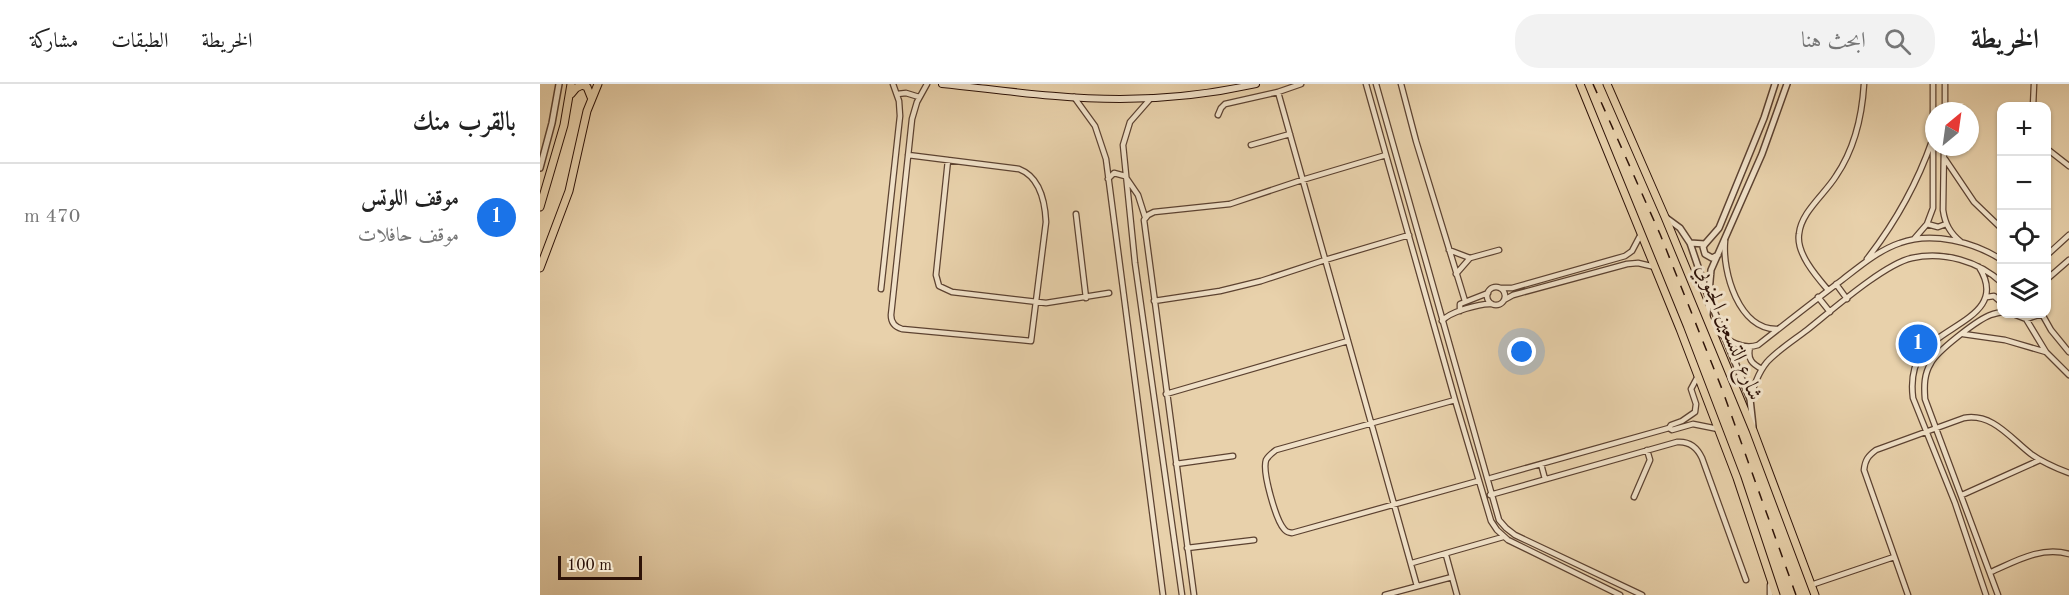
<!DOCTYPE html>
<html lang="ar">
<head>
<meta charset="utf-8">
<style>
  :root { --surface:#fff; --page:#f2f2f2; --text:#222; --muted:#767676; --line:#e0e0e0; --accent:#1a73e8 }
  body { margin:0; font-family:"Old Standard TT",Amiri,serif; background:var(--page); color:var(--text); direction:rtl }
  .controls { position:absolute; right:18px; top:18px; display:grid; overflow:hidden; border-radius:12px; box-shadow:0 2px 4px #0004 }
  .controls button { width:54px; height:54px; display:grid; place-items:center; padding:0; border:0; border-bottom:2px solid var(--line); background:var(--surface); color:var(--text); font:30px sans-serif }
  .compass { position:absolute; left:1385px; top:18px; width:54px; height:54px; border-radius:50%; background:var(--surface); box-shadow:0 2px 4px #0004; rotate:29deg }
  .scale { position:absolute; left:18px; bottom:15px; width:84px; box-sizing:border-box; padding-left:6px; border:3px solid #2e1308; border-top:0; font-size:16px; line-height:21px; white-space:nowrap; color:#2e1308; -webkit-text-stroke:4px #f0e1c8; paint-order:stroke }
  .you { position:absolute; left:982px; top:268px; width:21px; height:21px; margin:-15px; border:4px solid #fff; border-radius:50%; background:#1a73e8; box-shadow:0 0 0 9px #1a73e833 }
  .badge { display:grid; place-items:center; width:39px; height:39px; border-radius:50%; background:var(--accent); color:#fff; font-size:20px; font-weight:700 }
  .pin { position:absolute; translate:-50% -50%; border:3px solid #fff; box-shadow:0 2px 6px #0006 }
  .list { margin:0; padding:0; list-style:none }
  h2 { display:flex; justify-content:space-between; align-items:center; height:78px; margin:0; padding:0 24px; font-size:26px }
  h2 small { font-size:20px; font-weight:400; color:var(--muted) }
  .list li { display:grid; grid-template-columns:39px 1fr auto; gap:18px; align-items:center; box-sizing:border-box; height:108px; padding:0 24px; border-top:2px solid var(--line) }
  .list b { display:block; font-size:22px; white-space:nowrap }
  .list p { margin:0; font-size:20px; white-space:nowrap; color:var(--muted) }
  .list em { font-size:20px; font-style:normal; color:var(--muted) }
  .icon { flex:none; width:33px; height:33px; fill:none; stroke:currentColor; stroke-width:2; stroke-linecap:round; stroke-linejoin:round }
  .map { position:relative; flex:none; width:1529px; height:511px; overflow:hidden; direction:ltr }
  header { display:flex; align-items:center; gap:36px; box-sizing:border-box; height:84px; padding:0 30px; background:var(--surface); border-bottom:2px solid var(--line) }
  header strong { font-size:28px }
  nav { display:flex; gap:33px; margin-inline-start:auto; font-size:21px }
  .search { width:420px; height:54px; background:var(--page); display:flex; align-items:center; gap:15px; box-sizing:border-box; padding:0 21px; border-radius:24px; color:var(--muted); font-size:22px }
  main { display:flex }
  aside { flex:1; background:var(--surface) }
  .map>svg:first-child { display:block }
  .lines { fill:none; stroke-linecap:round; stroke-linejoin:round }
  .minor-casing { stroke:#5c4231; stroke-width:7 }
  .tertiary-casing { stroke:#5c4231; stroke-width:8 }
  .secondary-casing { stroke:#2e1308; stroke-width:8 }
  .primary-casing { stroke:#2e1308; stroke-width:9 }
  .minor { stroke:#f0e1c8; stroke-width:4.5 }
  .tertiary { stroke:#f0e1c8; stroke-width:5 }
  .secondary { stroke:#f0e1c8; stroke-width:6 }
  .primary { stroke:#e8d1ab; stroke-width:7 }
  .rail { stroke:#2e1308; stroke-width:1.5; stroke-dasharray:10 10; stroke-linecap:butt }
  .labels { text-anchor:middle; stroke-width:6; stroke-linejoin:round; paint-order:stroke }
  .street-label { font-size:21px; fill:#2e1308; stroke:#f0e1c8 }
</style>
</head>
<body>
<header>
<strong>الخريطة</strong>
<div class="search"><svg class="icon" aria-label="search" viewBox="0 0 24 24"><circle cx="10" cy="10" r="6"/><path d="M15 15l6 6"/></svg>ابحث هنا</div>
<nav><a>الخريطة</a><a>الطبقات</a><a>مشاركة</a></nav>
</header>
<main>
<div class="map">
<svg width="1529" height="511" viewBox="0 0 1529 511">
  <rect width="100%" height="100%" fill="#e8d1ab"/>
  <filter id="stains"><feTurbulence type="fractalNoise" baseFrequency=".00333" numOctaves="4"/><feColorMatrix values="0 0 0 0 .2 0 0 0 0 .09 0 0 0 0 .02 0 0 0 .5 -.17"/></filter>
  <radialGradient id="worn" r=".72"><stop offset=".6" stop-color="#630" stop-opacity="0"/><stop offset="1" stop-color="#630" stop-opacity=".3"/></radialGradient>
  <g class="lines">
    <defs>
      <path id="minor" d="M 826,0 L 915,316 L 951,437 L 957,446 L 968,456 L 1080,511
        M 836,0 L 959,436 L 966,444 L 975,451 L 1102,511
        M 861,0 L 876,57 L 925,217
        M 738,8 L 877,502
        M 357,10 L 366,9 L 379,13
        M 534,13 L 555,42 L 566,75 L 623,511
        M 611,14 L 590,38 L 583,61 L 595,179 L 642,511
        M 1493,22 L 1494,0
        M 1405,27 L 1405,0
        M 678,31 L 681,24 L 685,20 L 738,8 L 761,0
        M 711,61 L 750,50
        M 1404,63 L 1403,126 C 1405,140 1410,149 1421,158
        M 1506,64 L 1529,82
        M 368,71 L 479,85 C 500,93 505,117 506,138 L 491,257 L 362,245 C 355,243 351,238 351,231 L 372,35 L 377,18 L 387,0
        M 1405,75 L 1434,118 L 1462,145
        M 408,76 L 396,191 L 399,202 L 412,208 L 506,219 L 569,209
        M 568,95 L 574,89 L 585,92 L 598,111 L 605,133
        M 536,130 L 546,214
        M 1387,140 L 1398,143 L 1406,140
        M 1374,155 L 1387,140 L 1393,124 L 1393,0
        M 1185,157 C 1182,188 1199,246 1237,245
        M 909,166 L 930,174
        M 1506,172 L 1529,151
        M 1327,175 C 1355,139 1377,100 1392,57
        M 1439,183 C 1469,230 1404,240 1382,269 C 1372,283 1371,298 1373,314 L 1415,419 L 1446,511
        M 916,190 L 930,174 L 959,166
        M 1506,196 L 1529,176
        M 1296,200 L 1307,215
        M947 212a9 9 0 1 1 18 0a9 9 0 1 1-18 0Z
        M 960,204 L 972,204 L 1085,172 L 1092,167 L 1101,150
        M 341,205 L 360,32 L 359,17 L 353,0
        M 1288,206 C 1276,192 1256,169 1259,150 C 1261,128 1285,110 1296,92 C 1315,64 1322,33 1324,0
        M 1278,213 L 1290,228
        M 1447,213 L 1454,212 L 1462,219
        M 964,216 L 973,211 L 1087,180 L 1098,179 L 1115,183
        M 614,217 L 680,207 L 721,197 L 785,176 L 869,151
        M 920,227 L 920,220 L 948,209
        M 1473,230 L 1486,235 L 1502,230
        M 1483,230 L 1506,268 L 1529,291
        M 1502,230 L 1511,246 L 1529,268
        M 902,237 C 909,228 941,219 952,220
        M 1172,244 C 1186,254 1200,267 1218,261 C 1246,239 1274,217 1302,196 C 1320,182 1339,166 1360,159 C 1392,147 1434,158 1462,176
        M 1423,250 L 1465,256 L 1506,268
        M 1210,263 C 1207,275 1212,280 1222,285
        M 1158,292 L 1151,305 L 1156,320 L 1155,328 L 1142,337 L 1131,341 L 1129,344 L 1132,346 L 1153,340 L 1178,345
        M 626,310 L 808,257
        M 1210,315 C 1214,302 1218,289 1227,278 C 1238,266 1254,256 1267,246 C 1291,227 1344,180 1372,174 C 1403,167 1439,177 1462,199
        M 915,316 L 736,366 C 732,369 728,372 726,376 C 722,388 736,436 744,445 C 747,449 748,448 752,449 L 938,397
        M 636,380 L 693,372
        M 1001,380 L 1005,395
        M 951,394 L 1129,344
        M 950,411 L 1137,358 C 1149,357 1157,363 1162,374 L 1206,496
        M 1422,411 L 1500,376
        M 1094,413 L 1110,376 L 1107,366
        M 647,464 L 714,456
        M 906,471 L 917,511
        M 872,479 L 963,453
        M 1451,488 C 1476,477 1501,462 1529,470
        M 1271,501 L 1354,473
        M 654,511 L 604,136 L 608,131 L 614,128 L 690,120 L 762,96 L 846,71
        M 845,511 L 912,493
        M 1230,511 L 1230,501
        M 1368,511 L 1324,386 C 1325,376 1328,372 1336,366 L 1424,334 C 1453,329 1470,354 1491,370 C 1502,378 1516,384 1529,389
        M 1458,511 L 1385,315 C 1384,302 1384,290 1391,279 C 1397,267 1435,238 1448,232 C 1452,230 1457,229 1462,228"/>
      <path id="tertiary" d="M 0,84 L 12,39 L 19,0
        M 1125,133 L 1140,144 L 1150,159 L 1168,212 L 1210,315 L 1213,342
        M 1150,159 L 1165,160 L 1179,144 L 1224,34 L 1235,0
        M 1165,160 L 1163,163 L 1165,170 L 1172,174 L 1178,171
        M 1167,231 L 1171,186 L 1222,70 L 1247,0"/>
      <path id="secondary" d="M 402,0 C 461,6 520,15 580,15 C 626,15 671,10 716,0"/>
      <path id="primary" d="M 1040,0 L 1140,245 L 1197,394 L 1236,511
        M 1067,0 L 1125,133 L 1213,346 L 1275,511
        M 31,10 L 36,4 L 42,1 L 47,3 L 51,13
        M 0,123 L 24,41 L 31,0
        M 0,184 L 29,107 L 47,27 L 58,0"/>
    </defs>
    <!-- minor casing -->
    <use href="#minor" class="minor-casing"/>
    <!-- tertiary casing -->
    <use href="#tertiary" class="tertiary-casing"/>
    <!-- secondary casing -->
    <use href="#secondary" class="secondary-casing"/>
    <!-- primary casing -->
    <use href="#primary" class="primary-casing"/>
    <!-- minor -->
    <use href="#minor" class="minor"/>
    <!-- tertiary -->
    <use href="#tertiary" class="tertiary"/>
    <!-- secondary -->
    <use href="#secondary" class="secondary"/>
    <!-- primary -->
    <use href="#primary" class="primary"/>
    <!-- rail -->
    <path class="rail" d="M 1053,0 L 1120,150 L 1182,305 L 1256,511"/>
  </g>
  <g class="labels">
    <!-- street labels -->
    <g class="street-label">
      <text transform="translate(1190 248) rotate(68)" y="7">شارع التسعين الجنوبي</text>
    </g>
  </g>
  <rect width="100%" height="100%" filter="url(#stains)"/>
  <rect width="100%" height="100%" fill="url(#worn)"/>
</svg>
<div class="controls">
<button>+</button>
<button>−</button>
<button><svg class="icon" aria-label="locate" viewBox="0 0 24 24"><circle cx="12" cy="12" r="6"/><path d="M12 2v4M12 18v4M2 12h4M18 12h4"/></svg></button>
<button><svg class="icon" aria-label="layers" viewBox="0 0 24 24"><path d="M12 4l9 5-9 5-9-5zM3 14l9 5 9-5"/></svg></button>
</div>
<svg class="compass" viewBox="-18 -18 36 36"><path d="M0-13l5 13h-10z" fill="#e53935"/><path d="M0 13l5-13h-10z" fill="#767676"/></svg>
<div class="scale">100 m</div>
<div class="you"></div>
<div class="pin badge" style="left:1378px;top:260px">1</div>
</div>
<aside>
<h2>بالقرب منك<small></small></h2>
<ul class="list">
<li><span class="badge">1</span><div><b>موقف اللوتس</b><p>موقف حافلات</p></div><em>470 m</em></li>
</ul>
</aside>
</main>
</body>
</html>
